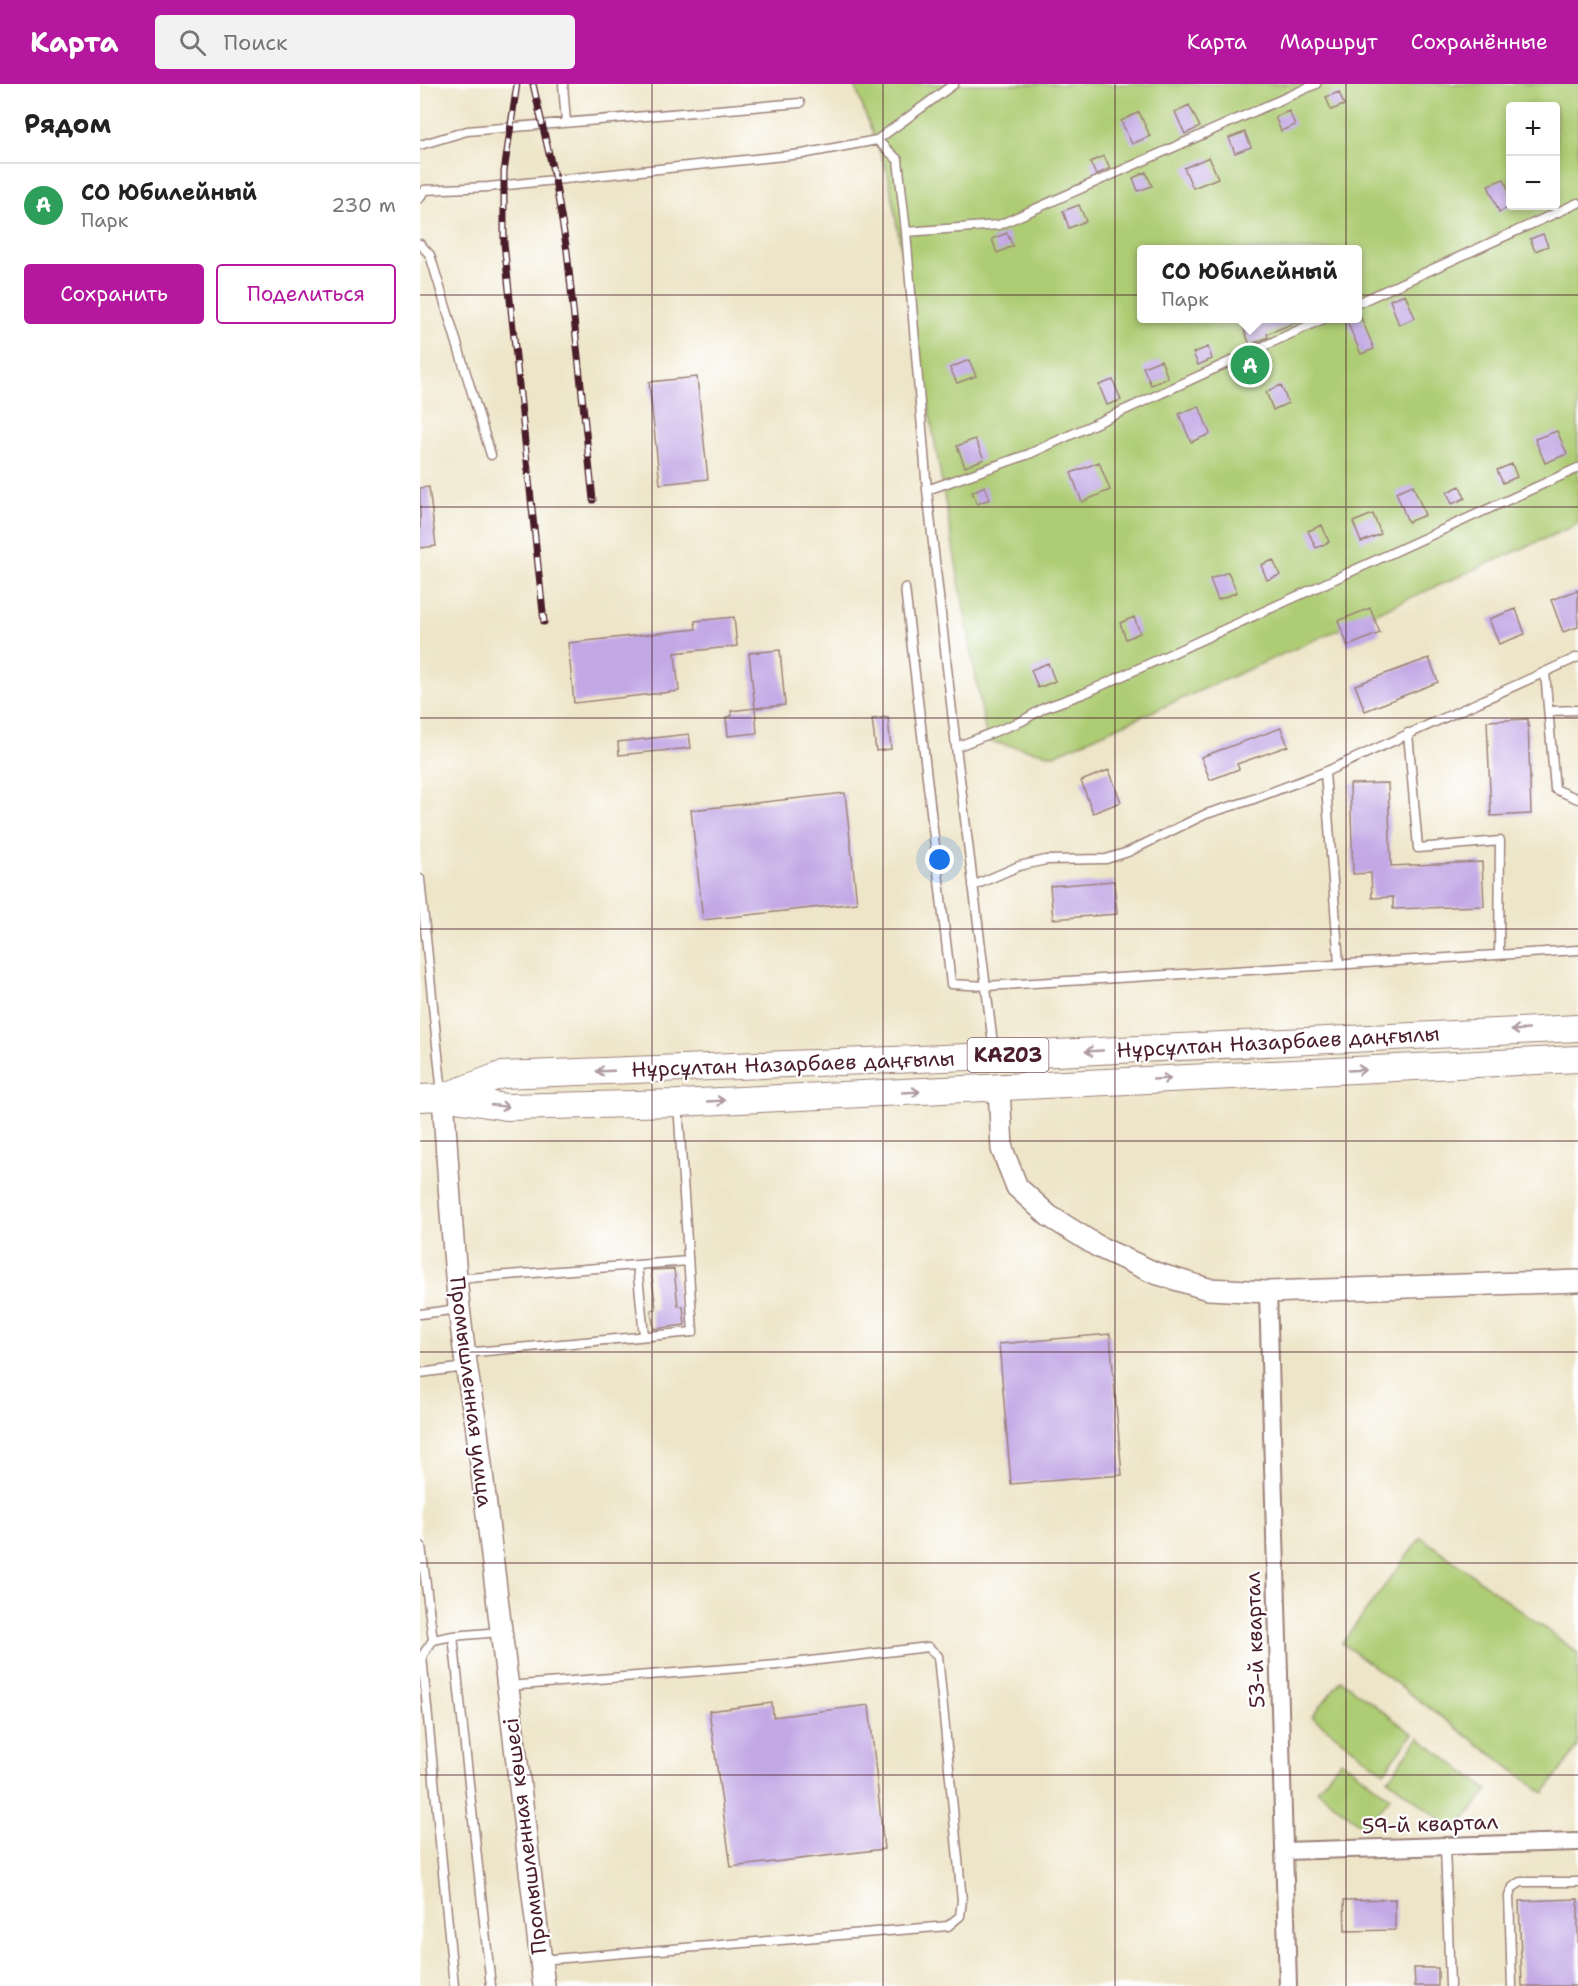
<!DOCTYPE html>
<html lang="ru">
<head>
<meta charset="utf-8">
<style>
  :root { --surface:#fff; --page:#f2f2f2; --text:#222; --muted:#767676; --line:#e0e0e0; --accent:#b5179e }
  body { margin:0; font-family:"Shantell Sans",sans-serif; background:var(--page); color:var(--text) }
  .controls { position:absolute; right:18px; top:18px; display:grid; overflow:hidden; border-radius:6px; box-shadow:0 3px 9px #0003 }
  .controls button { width:54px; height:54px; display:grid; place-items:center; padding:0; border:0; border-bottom:2px solid var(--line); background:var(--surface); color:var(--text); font:30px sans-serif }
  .you { position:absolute; left:520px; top:776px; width:21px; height:21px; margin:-15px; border:4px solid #fff; border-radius:50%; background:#1a73e8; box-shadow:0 0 0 9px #1a73e833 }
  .badge { display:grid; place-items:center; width:39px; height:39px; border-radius:50%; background:var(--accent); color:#fff; font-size:20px; font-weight:700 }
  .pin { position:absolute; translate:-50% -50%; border:3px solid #fff; box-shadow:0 2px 6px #0006 }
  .popup { position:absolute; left:717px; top:161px; width:225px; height:78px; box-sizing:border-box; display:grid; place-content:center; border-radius:6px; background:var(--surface); filter:drop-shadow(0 2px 4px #0005); font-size:20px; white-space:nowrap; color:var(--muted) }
  .popup b { font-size:22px; color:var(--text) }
  .popup::after { content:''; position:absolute; left:50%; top:100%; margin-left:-12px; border:12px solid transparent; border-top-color:var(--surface) }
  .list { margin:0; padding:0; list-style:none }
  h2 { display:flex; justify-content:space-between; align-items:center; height:78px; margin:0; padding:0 24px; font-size:26px }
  h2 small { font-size:20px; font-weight:400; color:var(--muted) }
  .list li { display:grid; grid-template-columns:39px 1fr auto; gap:18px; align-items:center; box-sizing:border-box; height:84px; padding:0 24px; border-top:2px solid var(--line) }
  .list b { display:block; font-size:22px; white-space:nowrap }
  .list p { margin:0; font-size:20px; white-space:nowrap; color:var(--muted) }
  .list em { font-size:20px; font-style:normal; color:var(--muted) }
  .actions { display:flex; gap:12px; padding:18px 24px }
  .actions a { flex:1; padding:14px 0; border:2px solid var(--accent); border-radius:6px; text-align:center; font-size:21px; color:var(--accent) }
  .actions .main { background:var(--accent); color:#fff }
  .icon { flex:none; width:33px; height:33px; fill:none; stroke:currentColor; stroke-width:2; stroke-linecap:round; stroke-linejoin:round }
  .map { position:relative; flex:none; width:1158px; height:1902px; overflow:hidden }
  header { display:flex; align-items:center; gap:36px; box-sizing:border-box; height:84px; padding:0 30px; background:var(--accent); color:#fff }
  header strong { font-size:28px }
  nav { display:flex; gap:33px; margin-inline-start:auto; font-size:21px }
  .search { width:420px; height:54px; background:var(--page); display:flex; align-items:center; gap:15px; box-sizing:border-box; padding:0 21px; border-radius:6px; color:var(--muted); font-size:22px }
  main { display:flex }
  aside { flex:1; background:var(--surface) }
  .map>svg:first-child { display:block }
  .green { fill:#aecc73; stroke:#7c764f; stroke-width:1.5; fill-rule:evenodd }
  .building { fill:#c2a8e5 }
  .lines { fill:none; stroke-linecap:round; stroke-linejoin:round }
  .service-casing { stroke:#9c827a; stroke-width:11 }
  .minor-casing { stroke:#9c827a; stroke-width:20 }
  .tertiary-casing { stroke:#9c827a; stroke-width:24 }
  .primary-casing { stroke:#9c827a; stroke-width:28 }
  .service { stroke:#fff; stroke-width:8 }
  .minor { stroke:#fff; stroke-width:16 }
  .tertiary { stroke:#fff; stroke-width:21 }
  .primary { stroke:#fff; stroke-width:26 }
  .rail-casing { stroke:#4a1f2b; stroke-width:7 }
  .rail { stroke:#fff; stroke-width:4.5; stroke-dasharray:14; stroke-linecap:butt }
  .oneway { stroke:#ae9aa0 }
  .grid { fill:none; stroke:#4a1f2b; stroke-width:1.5; stroke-opacity:0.55 }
  .labels { text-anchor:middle; stroke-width:4.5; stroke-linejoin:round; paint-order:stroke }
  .shield { fill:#fff; stroke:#80626b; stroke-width:1.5 }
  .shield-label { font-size:20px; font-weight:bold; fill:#4a1f2b }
  .street-label { font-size:21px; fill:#4a1f2b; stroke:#fff }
</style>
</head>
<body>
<header>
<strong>Карта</strong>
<div class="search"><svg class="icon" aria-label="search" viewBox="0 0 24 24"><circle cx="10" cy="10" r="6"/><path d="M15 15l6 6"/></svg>Поиск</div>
<nav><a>Карта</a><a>Маршрут</a><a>Сохранённые</a></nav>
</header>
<main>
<aside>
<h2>Рядом<small></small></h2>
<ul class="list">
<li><span class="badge" style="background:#2e9e5b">A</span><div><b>СО Юбилейный</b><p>Парк</p></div><em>230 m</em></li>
</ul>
<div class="actions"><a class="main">Сохранить</a><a>Поделиться</a></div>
</aside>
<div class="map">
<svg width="1158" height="1902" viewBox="0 0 1158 1902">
  <rect width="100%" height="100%" fill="#fff"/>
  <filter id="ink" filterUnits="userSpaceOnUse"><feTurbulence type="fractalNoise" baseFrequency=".0167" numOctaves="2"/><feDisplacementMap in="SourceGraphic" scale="12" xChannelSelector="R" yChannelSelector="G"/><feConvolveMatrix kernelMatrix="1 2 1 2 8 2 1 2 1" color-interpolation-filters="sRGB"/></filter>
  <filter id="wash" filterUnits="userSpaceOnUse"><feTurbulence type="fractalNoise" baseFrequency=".008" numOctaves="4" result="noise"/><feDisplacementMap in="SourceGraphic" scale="24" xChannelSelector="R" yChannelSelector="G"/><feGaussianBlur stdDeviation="1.35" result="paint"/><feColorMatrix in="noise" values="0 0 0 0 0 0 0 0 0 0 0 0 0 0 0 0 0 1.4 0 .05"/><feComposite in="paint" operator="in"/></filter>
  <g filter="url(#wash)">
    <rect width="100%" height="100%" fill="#eee5c8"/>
    <!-- green -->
    <path class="green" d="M 434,0 L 1158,0 L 1158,440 L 634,671 L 567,657 L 468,90 ZM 1090,22 L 1136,22 L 1136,122 L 1090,122 ZM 722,166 L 938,166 L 938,234 L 722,234 Z
      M 1001,1453 L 1158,1569 L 1158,1663 L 1124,1709 L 922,1559 Z
      M 921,1596 L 993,1650 L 964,1688 L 892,1633 Z
      M 999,1654 L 1068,1706 L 1036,1747 L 968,1695 Z
      M 921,1676 L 970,1713 L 946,1745 L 897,1706 Z"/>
    <g id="blocks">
      <!-- building -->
      <path class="building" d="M 919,8 L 924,21 L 911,26 L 906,13 Z
        M 769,21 L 780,43 L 765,50 L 755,28 Z
        M 869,27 L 875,41 L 861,47 L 855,33 Z
        M 719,28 L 730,52 L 712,60 L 701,37 Z
        M 825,48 L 831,63 L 815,69 L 809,54 Z
        M 684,72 L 690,84 L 676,91 L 670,78 Z
        M 789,73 L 798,94 L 773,104 L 764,84 Z
        M 726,88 L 732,102 L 718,107 L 713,94 Z
        M 1084,95 L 1090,110 L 1090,123 L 1079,128 L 1068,101 Z
        M 659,121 L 666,137 L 649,144 L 643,127 Z
        M 587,149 L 593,162 L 577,169 L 572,155 Z
        M 1123,150 L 1128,162 L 1115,167 L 1110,155 Z
        M 985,210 L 995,234 L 979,241 L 970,216 Z
        M 940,231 L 954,265 L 941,270 L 927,237 L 938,234 Z
        M 844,234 L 884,234 L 884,235 L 847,250 L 848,253 L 830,261 L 823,243 Z
        M 788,263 L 792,275 L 778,281 L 773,269 Z
        M 549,276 L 556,292 L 537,299 L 530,284 Z
        M 741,276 L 748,294 L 731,301 L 723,283 Z
        M 277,293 L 288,395 L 240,400 L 229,298 Z
        M 693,296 L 701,316 L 687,321 L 679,301 Z
        M 861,301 L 868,319 L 853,326 L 846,308 Z
        M 779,322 L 790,350 L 771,358 L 759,330 Z
        M 1137,347 L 1147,370 L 1125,379 L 1115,355 Z
        M 555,355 L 564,375 L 545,383 L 537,362 Z
        M 679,378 L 690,406 L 662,418 L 651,389 Z
        M 1092,380 L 1097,393 L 1083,399 L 1077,386 Z
        M 993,401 L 1005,431 L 988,438 L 976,408 Z
        M 565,402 L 570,415 L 557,420 L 552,408 Z
        M 1040,402 L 1045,414 L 1032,420 L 1027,408 Z
        M 9,403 L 16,462 L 0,464 L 0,404 Z
        M 953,430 L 961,450 L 941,458 L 933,438 Z
        M 902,441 L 909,458 L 896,464 L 888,447 Z
        M 853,476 L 860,491 L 847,496 L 841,481 Z
        M 808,488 L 817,508 L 798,516 L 790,495 Z
        M 1158,506 L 1158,543 L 1143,548 L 1131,516 Z
        M 950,524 L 960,549 L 928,562 L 918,537 Z
        M 1096,525 L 1105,550 L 1079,560 L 1069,535 Z
        M 314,533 L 317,562 L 255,569 L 259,607 L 154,619 L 148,559 L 276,545 L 275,537 Z
        M 714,533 L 720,549 L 706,555 L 700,539 Z
        M 360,566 L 365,621 L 335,624 L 329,569 Z
        M 1009,574 L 1018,598 L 945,627 L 935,601 Z
        M 628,579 L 635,597 L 618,604 L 611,586 Z
        M 335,624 L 337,649 L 308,652 L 306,633 L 312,632 L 311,627 Z
        M 468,633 L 471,665 L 456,667 L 452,635 Z
        M 1108,635 L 1111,730 L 1071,732 L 1067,637 Z
        M 861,644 L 868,662 L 817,680 L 819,685 L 790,696 L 781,673 Z
        M 269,650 L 271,664 L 199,671 L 198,658 Z
        M 689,686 L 701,718 L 673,729 L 661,697 Z
        M 968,699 L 971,782 L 1062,778 L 1064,822 L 973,825 L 973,813 L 952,814 L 951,789 L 933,790 L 930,700 Z
        M 425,709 L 437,819 L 283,836 L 271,726 Z
        M 694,797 L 697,830 L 633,835 L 630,802 Z
        M 254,1185 L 258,1222 L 263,1222 L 265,1241 L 234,1245 L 231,1226 L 236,1225 L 231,1186 Z
        M 690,1250 L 702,1391 L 591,1400 L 579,1260 Z
        M 352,1619 L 353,1633 L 449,1621 L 464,1765 L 311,1783 L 289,1627 Z
        M 975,1815 L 975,1846 L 925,1847 L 924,1816 Z
        M 1158,1815 L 1158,1902 L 1102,1902 L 1099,1817 Z
        M 994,1884 L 1018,1884 L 1018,1902 L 995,1902 Z"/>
    </g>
  </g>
  <g filter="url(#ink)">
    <use href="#blocks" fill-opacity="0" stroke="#9c827a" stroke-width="1.5"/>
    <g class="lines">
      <defs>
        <path id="service" d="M 143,0 L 146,38
          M 457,56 L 534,0
          M 0,61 L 47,47 L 380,19
          M 0,114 L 4,106 L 68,103 L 382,70 L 457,56 L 478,76 L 486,148 L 507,406 L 536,663 L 574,968
          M 486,148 L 579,141 L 896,0
          M 0,160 L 10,171 L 71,371
          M 938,219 L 1158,119
          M 507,406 L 609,370 L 905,234
          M 485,504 L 531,900 L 566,902 L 1158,866
          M 1125,588 L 1135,705 L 1158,715
          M 1129,627 L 1158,626
          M 988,649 L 998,764 L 1080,757 L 1079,870
          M 536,663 L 602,637 L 624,624 L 665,609 L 1158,384
          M 905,688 L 919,880
          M 0,795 L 22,1010
          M 553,802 L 599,782 L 626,776 L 686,775 L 708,768 L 786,730 L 828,717 L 905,688 L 1158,573
          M 217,1181 L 224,1252
          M 36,1195 L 268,1177
          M 0,1230 L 39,1225
          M 44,1269 L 273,1248 L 258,1020
          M 0,1289 L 45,1283
          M 1,1462 L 13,1556
          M 33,1552 L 13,1556 L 2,1572 L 34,1902
          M 88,1602 L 357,1581 L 508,1563 L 518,1572 L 542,1816 L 540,1832 L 528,1842 L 121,1876
          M 1025,1762 L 1030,1902
          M 71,1902 L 33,1552 L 80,1548
          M 1092,1902 L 1089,1812 L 1093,1803 L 1101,1798 L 1158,1798"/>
        <path id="minor" d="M 848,1208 L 868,1902
          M 864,1767 L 1158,1758"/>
        <path id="tertiary" d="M 579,1003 L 582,1065 L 597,1103 L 629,1132 L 679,1163 L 735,1189 L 788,1205 L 848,1208 L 1158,1197
          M 23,1013 C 31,1122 35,1231 56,1339 L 124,1902"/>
        <path id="primary" d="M 23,1013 L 81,991 L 575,972 L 1158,944
          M 0,1014 L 23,1013 L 86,1023 L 258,1019 L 1158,975"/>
      </defs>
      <!-- service casing -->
      <use href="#service" class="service-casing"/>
      <!-- minor casing -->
      <use href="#minor" class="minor-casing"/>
      <!-- tertiary casing -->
      <use href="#tertiary" class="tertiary-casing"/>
      <!-- primary casing -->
      <use href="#primary" class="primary-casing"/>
      <!-- service -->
      <use href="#service" class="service"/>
      <!-- minor -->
      <use href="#minor" class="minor"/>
      <!-- tertiary -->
      <use href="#tertiary" class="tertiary"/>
      <!-- primary -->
      <use href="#primary" class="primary"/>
      <defs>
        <path id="rail" d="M 97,0 L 84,88 L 84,159 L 124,538
          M 113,0 L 135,96 L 147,167 L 173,416"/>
      </defs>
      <!-- rail casing -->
      <use href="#rail" class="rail-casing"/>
      <!-- rail -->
      <use href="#rail" class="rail"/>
    </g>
    <!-- one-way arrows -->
    <defs><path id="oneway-shaft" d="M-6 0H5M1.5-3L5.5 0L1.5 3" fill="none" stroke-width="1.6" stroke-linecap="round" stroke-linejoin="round" transform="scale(1.5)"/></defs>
    <g class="oneway">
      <use href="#oneway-shaft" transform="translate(1100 946) rotate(177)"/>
      <use href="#oneway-shaft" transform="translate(674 967) rotate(177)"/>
      <use href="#oneway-shaft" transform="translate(937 986) rotate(-3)"/>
      <use href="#oneway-shaft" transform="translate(185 987) rotate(178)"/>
      <use href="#oneway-shaft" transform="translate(742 995) rotate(-3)"/>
      <use href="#oneway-shaft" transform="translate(491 1008) rotate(-3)"/>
      <use href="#oneway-shaft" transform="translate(296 1017) rotate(-3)"/>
      <use href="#oneway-shaft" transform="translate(80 1022) rotate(7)"/>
    </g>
  </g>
  <!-- grid -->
  <path class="grid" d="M 232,0 L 232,1902M 463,0 L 463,1902M 695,0 L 695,1902M 926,0 L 926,1902M 0,211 L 1158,211M 0,423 L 1158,423M 0,634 L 1158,634M 0,845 L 1158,845M 0,1057 L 1158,1057M 0,1268 L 1158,1268M 0,1479 L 1158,1479M 0,1691 L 1158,1691"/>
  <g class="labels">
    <!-- shield labels -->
    <rect class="shield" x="547.5" y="954" width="81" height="34" rx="4.5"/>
    <g class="shield-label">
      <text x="588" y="978">KАZ03</text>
    </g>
    <!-- street labels -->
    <g class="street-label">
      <text transform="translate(858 958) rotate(-3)" y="7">Нұрсұлтан Назарбаев даңғылы</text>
      <text transform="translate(373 980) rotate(-2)" y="7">Нұрсұлтан Назарбаев даңғылы</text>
      <text transform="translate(51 1308) rotate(83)" y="7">Промышленная улица</text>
      <text transform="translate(835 1556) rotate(-92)" y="7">53-й квартал</text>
      <text transform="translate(1010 1740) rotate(-2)" y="7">59-й квартал</text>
      <text transform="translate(105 1752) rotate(-97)" y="7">Промышленная көшесі</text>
    </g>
  </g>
</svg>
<div class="controls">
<button>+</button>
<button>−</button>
</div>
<div class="you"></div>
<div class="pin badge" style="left:830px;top:281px;background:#2e9e5b">A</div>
<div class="popup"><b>СО Юбилейный</b>Парк</div>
</div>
</main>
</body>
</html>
